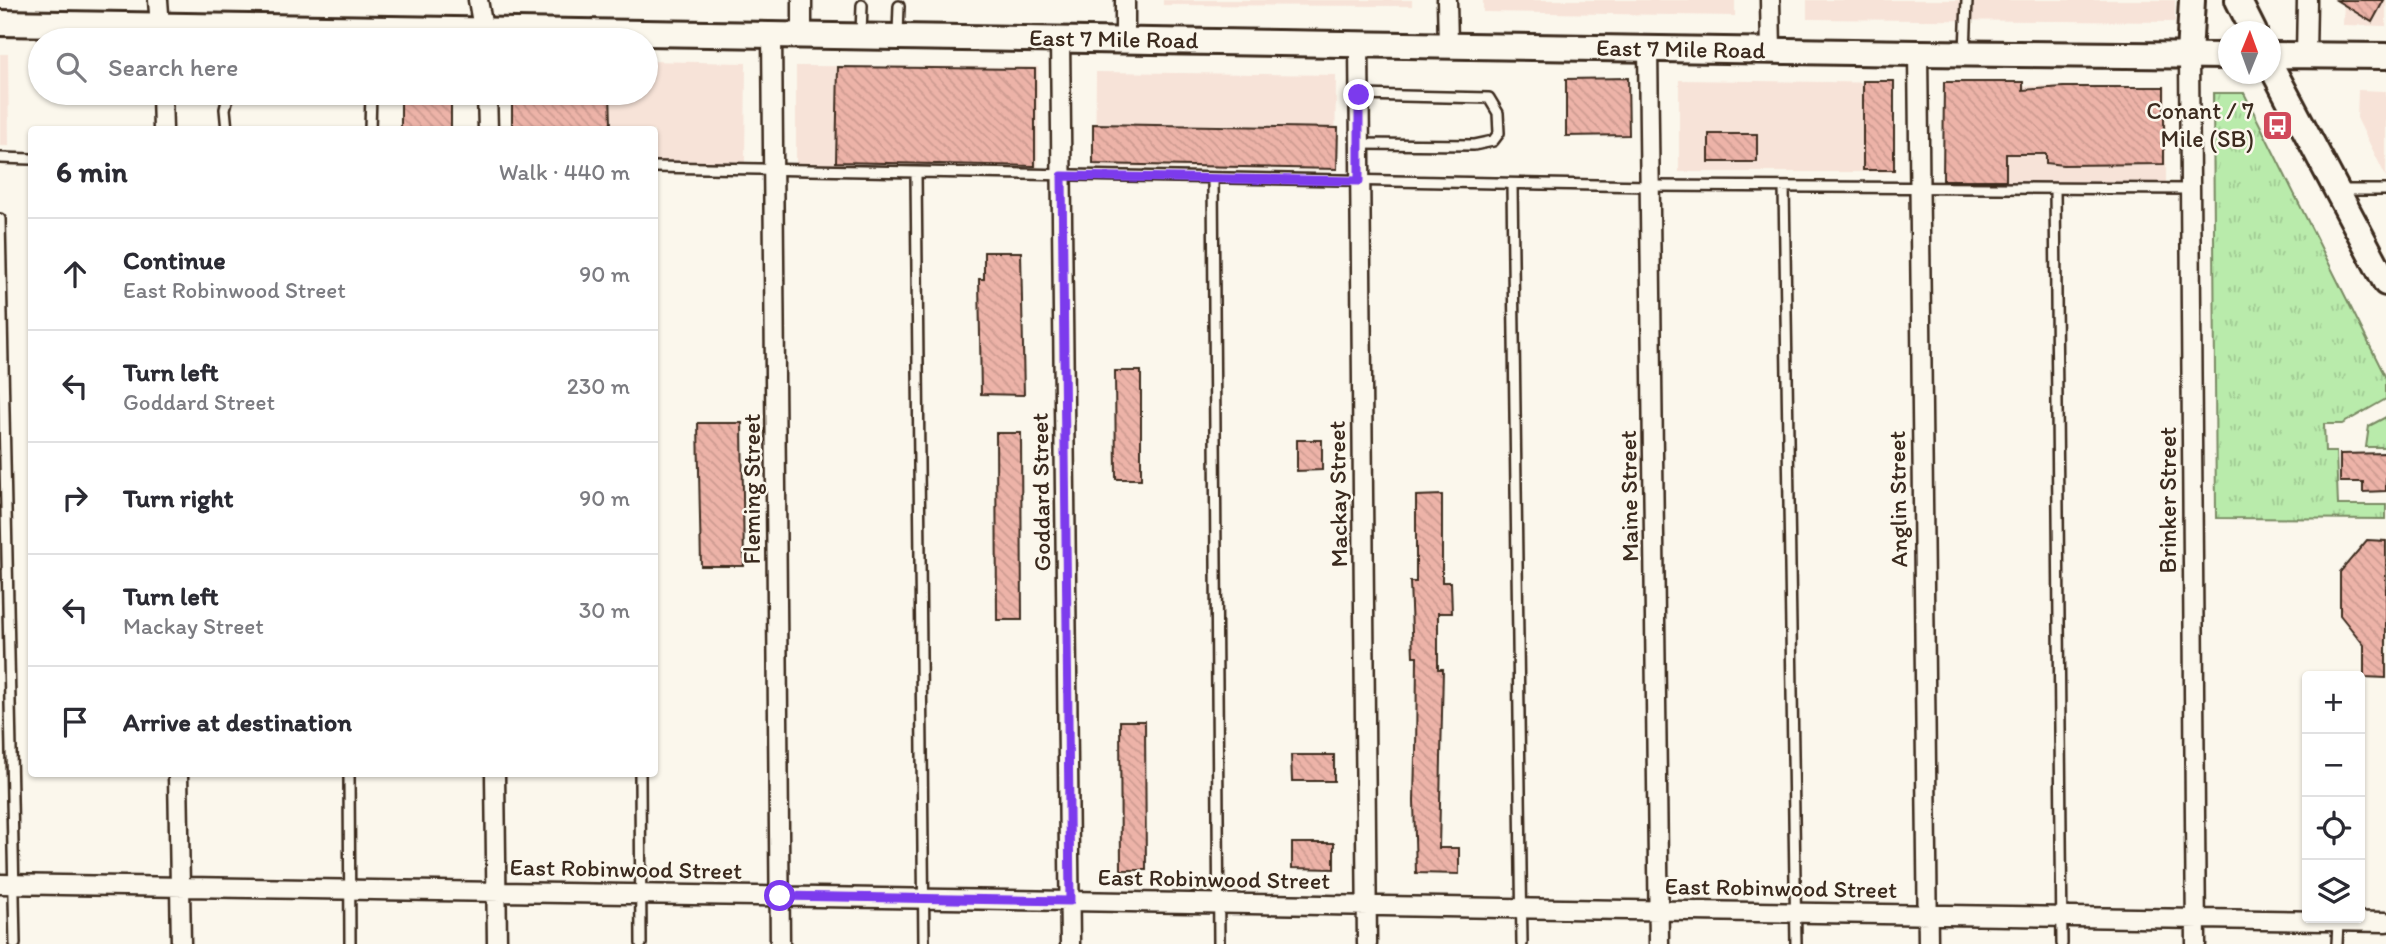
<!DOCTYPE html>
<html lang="en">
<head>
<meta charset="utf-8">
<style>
  :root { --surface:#fff; --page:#f2f2f3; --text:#2b2b33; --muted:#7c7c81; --line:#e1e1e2 }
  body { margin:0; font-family:Itim,sans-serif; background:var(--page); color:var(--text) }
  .controls { position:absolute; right:21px; bottom:21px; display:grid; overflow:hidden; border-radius:7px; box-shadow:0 2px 5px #0004 }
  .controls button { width:63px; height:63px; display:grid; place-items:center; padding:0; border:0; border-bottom:2px solid var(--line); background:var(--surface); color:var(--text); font:35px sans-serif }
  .compass { position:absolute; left:2218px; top:21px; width:63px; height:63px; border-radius:50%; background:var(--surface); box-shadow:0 2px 5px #0004; rotate:1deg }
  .stop { position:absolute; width:21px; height:21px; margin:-16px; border:5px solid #7c3aed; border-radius:50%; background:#fff }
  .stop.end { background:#7c3aed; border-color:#fff; box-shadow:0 2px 7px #0008 }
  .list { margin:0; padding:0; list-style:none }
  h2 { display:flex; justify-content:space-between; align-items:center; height:91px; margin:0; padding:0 28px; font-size:30px }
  h2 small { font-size:23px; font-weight:400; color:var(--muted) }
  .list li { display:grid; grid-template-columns:46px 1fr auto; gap:21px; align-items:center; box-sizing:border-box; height:112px; padding:0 28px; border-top:2px solid var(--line) }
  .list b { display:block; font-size:26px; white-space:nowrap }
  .list p { margin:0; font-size:23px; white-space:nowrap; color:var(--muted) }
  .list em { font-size:23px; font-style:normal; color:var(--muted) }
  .icon { flex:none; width:38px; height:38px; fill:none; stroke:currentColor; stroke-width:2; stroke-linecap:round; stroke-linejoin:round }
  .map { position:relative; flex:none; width:2386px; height:944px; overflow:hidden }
  .search { position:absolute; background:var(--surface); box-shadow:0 2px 5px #0004; left:28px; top:28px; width:630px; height:77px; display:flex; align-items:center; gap:18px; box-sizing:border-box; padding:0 24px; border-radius:38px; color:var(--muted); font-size:26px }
  .panel { position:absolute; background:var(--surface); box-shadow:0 2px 5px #0004; left:28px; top:126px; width:630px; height:651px; border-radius:7px }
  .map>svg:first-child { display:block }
  .built { fill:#f7e3d8 }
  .grass { fill:url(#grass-tufts); stroke:#7a8a64; stroke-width:2 }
  .building { fill:url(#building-back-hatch); stroke:#3b2a1e; stroke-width:2 }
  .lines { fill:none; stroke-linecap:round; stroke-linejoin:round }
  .lane-casing { stroke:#3b2a1e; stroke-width:14 }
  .street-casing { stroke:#3b2a1e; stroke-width:23 }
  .secondary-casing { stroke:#3b2a1e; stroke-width:30 }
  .lane { stroke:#fbf7ec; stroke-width:9 }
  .street { stroke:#fbf7ec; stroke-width:18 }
  .secondary { stroke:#fbf7ec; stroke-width:24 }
  .route { stroke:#7c3aed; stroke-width:9 }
  .labels { text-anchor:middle; stroke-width:5; stroke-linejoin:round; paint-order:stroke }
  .street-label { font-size:24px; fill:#3b2a1e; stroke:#fbf7ec }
  .poi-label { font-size:24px; fill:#3b2a1e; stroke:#fbf7ec; text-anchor:end }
</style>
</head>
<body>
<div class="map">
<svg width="2386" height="944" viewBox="0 0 2386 944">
  <defs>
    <pattern id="grass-tufts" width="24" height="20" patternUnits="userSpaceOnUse" patternTransform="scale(1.75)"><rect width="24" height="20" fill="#b9ebab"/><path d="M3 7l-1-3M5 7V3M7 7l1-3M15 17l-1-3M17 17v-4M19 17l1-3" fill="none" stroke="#a0ca93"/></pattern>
    <pattern id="building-back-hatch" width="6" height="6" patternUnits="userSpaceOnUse" patternTransform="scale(1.75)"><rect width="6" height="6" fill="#edb3a8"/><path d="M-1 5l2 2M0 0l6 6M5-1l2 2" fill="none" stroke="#cc9a90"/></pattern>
  </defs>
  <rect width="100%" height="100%" fill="#fbf7ec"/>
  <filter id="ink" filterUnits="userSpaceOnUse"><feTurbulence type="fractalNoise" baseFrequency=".0143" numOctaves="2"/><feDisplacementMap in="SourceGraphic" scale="14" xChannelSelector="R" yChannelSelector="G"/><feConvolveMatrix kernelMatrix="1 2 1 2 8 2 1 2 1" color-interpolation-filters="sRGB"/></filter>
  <g filter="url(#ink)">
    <!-- built -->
    <path class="built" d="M 1163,0 L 1412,0 L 1412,6 L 1163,5 Z
      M 1483,0 L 1735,0 L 1735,16 L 1483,12 Z
      M 1807,0 L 2175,0 L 2175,22 L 1807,19 Z
      M 2344,0 L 2386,0 L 2386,26 L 2343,25 Z
      M 0,54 L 8,54 L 9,146 L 0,146 Z
      M 646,61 L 746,63 L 745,163 L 655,162 L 654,130 L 512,130 L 512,93 L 646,93 Z
      M 796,66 L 1038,67 L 1038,167 L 796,167 Z
      M 1096,72 L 1336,75 L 1335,170 L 1095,167 Z
      M 1679,80 L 1895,83 L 1894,172 L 1679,172 Z
      M 1945,86 L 2166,86 L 2166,183 L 1945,184 Z
      M 2358,90 L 2386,91 L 2386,177 L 2357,118 Z"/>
    <!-- grass -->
    <path class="grass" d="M 2213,93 L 2244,93 L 2386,378 L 2386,399 L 2342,424 L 2324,424 L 2325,452 L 2336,452 L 2338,505 L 2386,505 L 2386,519 L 2216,518 Z
      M 2386,417 L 2386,447 L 2366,447 L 2369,426 Z"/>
    <!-- building -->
    <path class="building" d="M 2336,0 L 2384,0 L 2372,22 Z
      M 838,67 L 1035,69 L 1035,166 L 836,162 Z
      M 1628,78 L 1629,135 L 1566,136 L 1566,79 Z
      M 1863,81 L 1894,81 L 1894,170 L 1863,170 Z
      M 1944,82 L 2023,82 L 2023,90 L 2063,87 L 2164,87 L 2164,164 L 2063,165 L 2046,163 L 2046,154 L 2006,154 L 2006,180 L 1943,180 Z
      M 401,93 L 451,93 L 451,130 L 401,130 Z
      M 512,93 L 610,93 L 611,124 L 592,124 L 592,130 L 512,130 Z
      M 1093,124 L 1338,128 L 1337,169 L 1093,164 Z
      M 1709,134 L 1757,134 L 1757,162 L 1709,162 Z
      M 984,252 L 1021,252 L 1024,395 L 981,394 L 979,279 L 984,279 Z
      M 1115,371 L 1141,371 L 1141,479 L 1116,479 Z
      M 698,423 L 742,423 L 744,566 L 701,566 Z
      M 996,433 L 1021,433 L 1022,620 L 997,620 Z
      M 1297,440 L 1322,440 L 1322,470 L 1297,471 Z
      M 2386,453 L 2386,491 L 2363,492 L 2363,482 L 2340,482 L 2340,454 Z
      M 1442,495 L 1442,582 L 1451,582 L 1452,613 L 1438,613 L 1438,669 L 1443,669 L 1439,848 L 1459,848 L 1459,874 L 1416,873 L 1414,801 L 1415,757 L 1416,757 L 1417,656 L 1413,656 L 1410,582 L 1416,582 L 1416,496 Z
      M 2367,540 L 2386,541 L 2386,678 L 2364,677 L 2364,645 L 2340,615 L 2340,572 Z
      M 1120,721 L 1145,721 L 1146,870 L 1121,870 Z
      M 1291,755 L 1334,755 L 1334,781 L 1292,781 Z
      M 1292,843 L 1334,843 L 1334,869 L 1292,868 Z"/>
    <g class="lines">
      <defs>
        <path id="lane" d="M 898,34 L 899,6
          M 861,35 L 862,5
          M 1965,52 L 1967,0
          M 227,130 L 225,109 L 229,93
          M 370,130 L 371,93
          M 1359,144 L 1474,145 L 1493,141 L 1499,133 L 1498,113 L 1489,98 L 1359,95
          M 0,158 L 32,159
          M 654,167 L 1650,186 L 2190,189
          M 916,173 L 924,944
          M 1213,178 L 1219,944
          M 1512,184 L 1522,944
          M 1784,187 L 1796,944
          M 2055,189 L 2062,944
          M 2339,190 L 2386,190
          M 0,219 L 15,944
          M 349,774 L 350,944
          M 640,774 L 641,944
          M 2337,944 L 2338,922"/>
        <path id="street" d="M 158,0 L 161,40
          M 478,0 L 485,40
          M 802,0 L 802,34
          M 1125,0 L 1125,40
          M 1447,0 L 1448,45
          M 1770,0 L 1771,50
          M 772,34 L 780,944
          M 1060,39 L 1070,944
          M 1359,43 L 1367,944
          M 1648,48 L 1659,944
          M 1918,53 L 1928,944
          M 2189,56 L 2196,944
          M 2306,56 L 2307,0
          M 162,93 L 163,130
          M 487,93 L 488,130
          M 178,774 L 181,944
          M 495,774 L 497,944
          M 0,884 L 2386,922"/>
        <path id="secondary" d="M 2238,0 L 2254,32
          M 0,23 L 1918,53 L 2228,56
          M 2270,55 L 2386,56
          M 2189,56 L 2192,0
          M 2270,64 L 2386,283"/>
      </defs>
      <!-- lane casing -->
      <use href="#lane" class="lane-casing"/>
      <!-- street casing -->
      <use href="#street" class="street-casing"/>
      <!-- secondary casing -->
      <use href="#secondary" class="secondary-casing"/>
      <!-- lane -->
      <use href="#lane" class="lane"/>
      <!-- street -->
      <use href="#street" class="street"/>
      <!-- secondary -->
      <use href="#secondary" class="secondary"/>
    </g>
  </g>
  <g class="lines" filter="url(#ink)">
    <!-- route -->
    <path class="route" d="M 780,896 L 1070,901 L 1062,176 L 1359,181 L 1359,95"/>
  </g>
  <!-- icons -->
  <defs>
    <symbol id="bus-square" viewBox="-11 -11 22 22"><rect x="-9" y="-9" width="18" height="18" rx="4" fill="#d1495b" stroke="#fbf7ec"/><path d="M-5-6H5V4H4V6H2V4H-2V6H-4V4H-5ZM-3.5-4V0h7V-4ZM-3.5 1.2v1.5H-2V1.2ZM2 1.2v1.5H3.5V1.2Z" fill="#fff"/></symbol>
  </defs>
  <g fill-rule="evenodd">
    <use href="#bus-square" x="2260" y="108" width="35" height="35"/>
  </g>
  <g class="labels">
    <!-- street labels -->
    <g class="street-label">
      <text transform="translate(1114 39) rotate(1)" y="8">East 7 Mile Road</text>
      <text transform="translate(1681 49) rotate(1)" y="8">East 7 Mile Road</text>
      <text transform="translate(752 489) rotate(-90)" y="8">Fleming Street</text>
      <text transform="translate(1041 492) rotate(-91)" y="8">Goddard Street</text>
      <text transform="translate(1338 494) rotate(-91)" y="8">Mackay Street</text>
      <text transform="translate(1629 496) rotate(-91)" y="8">Maine Street</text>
      <text transform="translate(1898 499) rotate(-91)" y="8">Anglin Street</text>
      <text transform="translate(2168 500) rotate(-90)" y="8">Brinker Street</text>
      <text transform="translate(626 869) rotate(1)" y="8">East Robinwood Street</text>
      <text transform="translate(1214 879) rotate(1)" y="8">East Robinwood Street</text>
      <text transform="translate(1781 888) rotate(1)" y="8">East Robinwood Street</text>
    </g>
    <!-- poi labels -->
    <g class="poi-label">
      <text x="2254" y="119">Conant / 7<tspan x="2254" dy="28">Mile (SB)</tspan></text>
    </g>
  </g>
</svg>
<div class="controls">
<button>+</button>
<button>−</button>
<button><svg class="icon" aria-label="locate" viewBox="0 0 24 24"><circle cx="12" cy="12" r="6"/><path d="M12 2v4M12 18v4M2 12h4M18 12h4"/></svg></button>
<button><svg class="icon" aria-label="layers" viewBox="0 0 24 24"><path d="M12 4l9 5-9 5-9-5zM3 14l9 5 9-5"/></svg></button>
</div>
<svg class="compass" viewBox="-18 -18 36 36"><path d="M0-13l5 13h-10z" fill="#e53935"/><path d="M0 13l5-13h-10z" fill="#7c7c81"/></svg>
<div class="stop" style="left:780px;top:896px"></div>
<div class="stop end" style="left:1359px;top:95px"></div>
<div class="search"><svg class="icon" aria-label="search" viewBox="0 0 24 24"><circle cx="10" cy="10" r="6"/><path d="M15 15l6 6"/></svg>Search here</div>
<section class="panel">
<h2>6 min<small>Walk · 440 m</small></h2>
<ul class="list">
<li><svg class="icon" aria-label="ahead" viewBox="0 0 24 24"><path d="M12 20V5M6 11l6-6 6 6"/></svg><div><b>Continue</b><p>East Robinwood Street</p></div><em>90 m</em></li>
<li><svg class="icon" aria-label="left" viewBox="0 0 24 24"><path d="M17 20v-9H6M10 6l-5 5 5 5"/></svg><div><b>Turn left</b><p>Goddard Street</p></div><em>230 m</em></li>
<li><svg class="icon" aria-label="right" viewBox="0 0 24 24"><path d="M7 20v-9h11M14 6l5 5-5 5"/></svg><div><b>Turn right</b></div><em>90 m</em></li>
<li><svg class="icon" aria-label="left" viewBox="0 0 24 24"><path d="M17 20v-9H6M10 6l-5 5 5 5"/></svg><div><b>Turn left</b><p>Mackay Street</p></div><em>30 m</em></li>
<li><svg class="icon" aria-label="arrive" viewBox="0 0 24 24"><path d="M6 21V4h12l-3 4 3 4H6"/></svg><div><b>Arrive at destination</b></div></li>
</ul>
</section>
</div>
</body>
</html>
